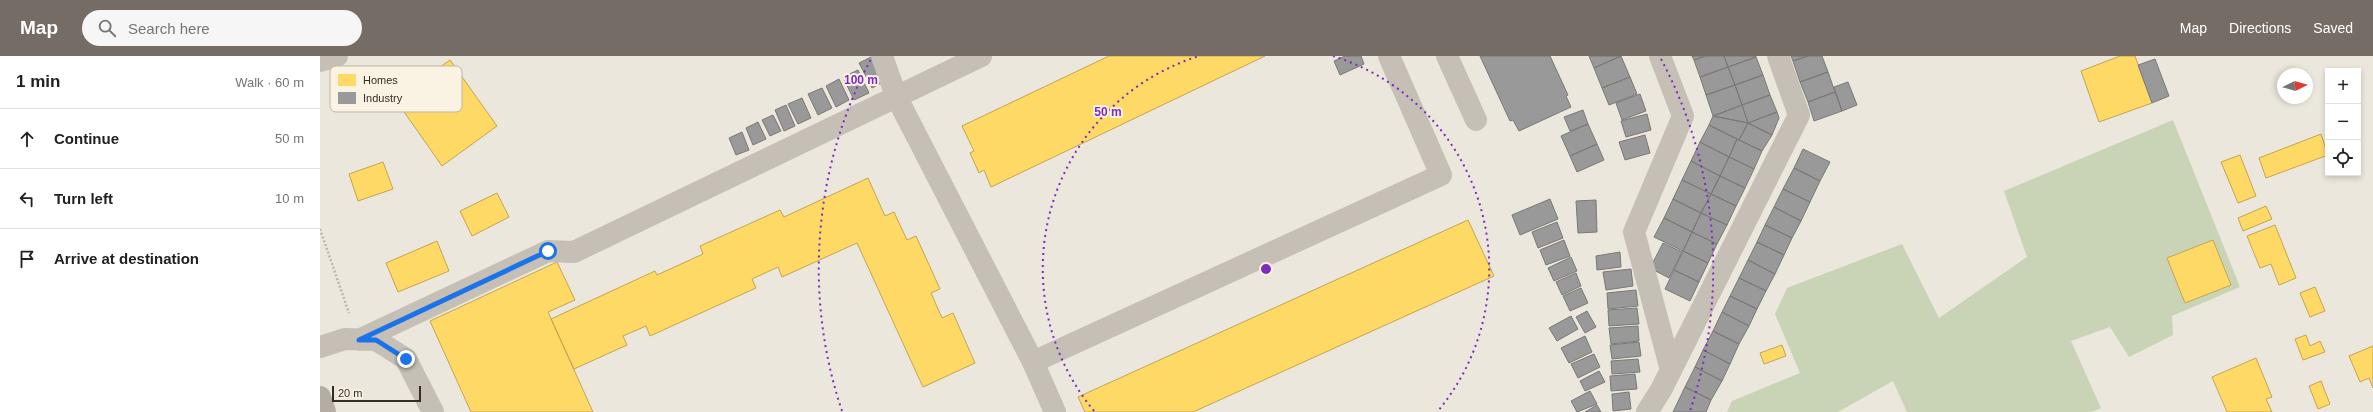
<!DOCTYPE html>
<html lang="en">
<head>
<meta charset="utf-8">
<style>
  :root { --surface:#fff; --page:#f6f6f6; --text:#202124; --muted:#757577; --line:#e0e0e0; --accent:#756d65 }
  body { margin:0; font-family:Arial,sans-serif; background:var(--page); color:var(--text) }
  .controls { position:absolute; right:12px; top:12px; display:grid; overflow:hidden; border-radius:0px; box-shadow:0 2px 6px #0003 }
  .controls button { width:36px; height:36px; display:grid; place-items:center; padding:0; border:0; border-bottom:1px solid var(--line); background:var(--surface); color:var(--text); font:20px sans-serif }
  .compass { position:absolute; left:1957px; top:12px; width:36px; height:36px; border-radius:50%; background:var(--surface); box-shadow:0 2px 6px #0003; rotate:85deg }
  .scale { position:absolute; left:12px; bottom:10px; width:89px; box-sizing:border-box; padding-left:4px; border:2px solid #352c25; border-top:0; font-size:11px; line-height:14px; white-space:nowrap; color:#352c25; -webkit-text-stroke:3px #faf2e3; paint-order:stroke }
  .stop { position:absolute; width:12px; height:12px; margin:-9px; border:3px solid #1a73e8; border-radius:50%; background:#fff }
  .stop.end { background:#1a73e8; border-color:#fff; box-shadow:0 1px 4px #0008 }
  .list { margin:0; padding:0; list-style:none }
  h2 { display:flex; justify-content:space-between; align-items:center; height:52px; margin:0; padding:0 16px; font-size:17px }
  h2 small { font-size:13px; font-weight:400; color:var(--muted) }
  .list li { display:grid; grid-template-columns:26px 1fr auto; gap:12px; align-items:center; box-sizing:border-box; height:60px; padding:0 16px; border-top:1px solid var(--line) }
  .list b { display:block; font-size:15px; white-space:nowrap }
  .list em { font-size:13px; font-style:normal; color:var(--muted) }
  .icon { flex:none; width:22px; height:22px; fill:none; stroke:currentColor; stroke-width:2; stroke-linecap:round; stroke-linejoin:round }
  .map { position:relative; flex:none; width:2053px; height:356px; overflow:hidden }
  header { display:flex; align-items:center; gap:24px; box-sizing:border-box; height:56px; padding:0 20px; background:var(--accent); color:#fff }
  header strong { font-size:19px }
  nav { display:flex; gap:22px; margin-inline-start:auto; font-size:14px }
  .search { width:280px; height:36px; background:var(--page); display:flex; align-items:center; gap:10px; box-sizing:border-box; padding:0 14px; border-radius:22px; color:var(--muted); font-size:15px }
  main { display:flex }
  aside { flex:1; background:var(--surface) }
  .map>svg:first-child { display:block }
  .green { fill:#c9d3b6 }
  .homes { fill:#ffd966; stroke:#c2a552 }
  .industry { fill:#999; stroke:#7b7876 }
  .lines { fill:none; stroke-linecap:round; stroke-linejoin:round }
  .path { stroke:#bdb7af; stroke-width:2.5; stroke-dasharray:2 2; stroke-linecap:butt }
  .minor { stroke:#c5bfb6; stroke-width:22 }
  .major { stroke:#b3ada5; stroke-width:22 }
  .route { stroke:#1a73e8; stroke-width:5 }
  .ring { fill:none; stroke:#7b2cbf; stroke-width:2; stroke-dasharray:2 4 }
  .key { fill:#faf2e3; stroke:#bfb7aa; stroke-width:1 }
  .key-label { font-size:11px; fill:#352c25 }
  .centre { fill:#7b2cbf; stroke:#faf2e3; stroke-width:2 }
  .ring-label { font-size:12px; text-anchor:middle; font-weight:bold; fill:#7b2cbf; stroke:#faf2e3; stroke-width:4; stroke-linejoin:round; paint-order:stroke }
</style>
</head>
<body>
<header>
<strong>Map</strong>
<div class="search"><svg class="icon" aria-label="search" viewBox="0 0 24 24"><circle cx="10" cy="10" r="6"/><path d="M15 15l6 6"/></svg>Search here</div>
<nav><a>Map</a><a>Directions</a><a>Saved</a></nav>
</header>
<main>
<aside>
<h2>1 min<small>Walk · 60 m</small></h2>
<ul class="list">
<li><svg class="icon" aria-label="ahead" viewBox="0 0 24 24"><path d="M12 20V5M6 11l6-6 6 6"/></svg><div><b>Continue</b></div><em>50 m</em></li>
<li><svg class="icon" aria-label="left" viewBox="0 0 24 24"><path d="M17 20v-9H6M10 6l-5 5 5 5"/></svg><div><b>Turn left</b></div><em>10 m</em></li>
<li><svg class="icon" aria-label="arrive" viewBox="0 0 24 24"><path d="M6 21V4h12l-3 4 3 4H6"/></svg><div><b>Arrive at destination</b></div></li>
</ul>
</aside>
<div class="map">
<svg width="2053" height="356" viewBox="0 0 2053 356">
  <rect width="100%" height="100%" fill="#ece7dc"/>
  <!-- green -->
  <path class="green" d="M 1853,64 L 1920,231 L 1852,260 L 1853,279 L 1809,301 L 1790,271 L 1751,285 L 1781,352 L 1771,356 L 1587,356 L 1573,325 L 1518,356 L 1407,356 L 1412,345 L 1480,317 L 1455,258 L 1467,232 L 1582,188 L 1619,262 L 1707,201 L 1684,135 Z"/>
  <!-- homes -->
  <path class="homes" d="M 789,0 L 945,0 L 671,131 L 664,114 L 659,117 L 650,97 L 654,95 L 642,70 Z
    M 1800,0 L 1815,0 L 1832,47 L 1779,66 L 1761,15 Z
    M 130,4 L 177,70 L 122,110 L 75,43 Z
    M 2001,78 L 2008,99 L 1946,122 L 1939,102 Z
    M 1920,99 L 1936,140 L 1918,147 L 1901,106 Z
    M 63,106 L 73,133 L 38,145 L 29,118 Z
    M 548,122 L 565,160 L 574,156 L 587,184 L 596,180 L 620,233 L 611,237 L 622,262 L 633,257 L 655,307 L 603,331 L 537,187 L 462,221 L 458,211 L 432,223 L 436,232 L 330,280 L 326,270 L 303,280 L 307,289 L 254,313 L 231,263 L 335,215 L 337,219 L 383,198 L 380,190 L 460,154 L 464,161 Z
    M 177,137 L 189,161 L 152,180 L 140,155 Z
    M 1946,150 L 1952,163 L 1923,175 L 1918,162 Z
    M 1148,164 L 1174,220 L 873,356 L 765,356 L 758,341 Z
    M 1955,169 L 1976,222 L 1959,229 L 1951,208 L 1940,212 L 1927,180 Z
    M 1893,184 L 1911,229 L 1865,247 L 1847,202 Z
    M 117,185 L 129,215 L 78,236 L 66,207 Z
    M 237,206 L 255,244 L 228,256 L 273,356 L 151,356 L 110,265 Z
    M 1995,231 L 2005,255 L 1990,261 L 1980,237 Z
    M 1986,279 L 1990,290 L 2000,285 L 2005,296 L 1983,304 L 1975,283 Z
    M 1462,289 L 1466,300 L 1444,308 L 1440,297 Z
    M 2053,290 L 2053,332 L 2049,322 L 2040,326 L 2029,300 Z
    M 1936,302 L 1952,341 L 1946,343 L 1952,356 L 1907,356 L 1892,321 Z
    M 2001,325 L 2010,348 L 1998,353 L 1989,330 Z"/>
  <!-- industry -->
  <path class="industry" d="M 553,0 L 567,24 L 552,32 L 539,7 Z
    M 1025,0 L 1041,0 L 1044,8 L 1020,19 L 1014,5 Z
    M 1160,0 L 1230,0 L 1248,39 L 1246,40 L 1251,51 L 1199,75 L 1193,64 L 1190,65 Z
    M 1269,0 L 1301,0 L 1274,12 Z
    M 1301,0 L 1310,21 L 1282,32 L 1274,12 Z
    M 1372,0 L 1385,0 L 1374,4 Z
    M 1385,0 L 1404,0 L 1408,11 L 1380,21 L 1374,4 Z
    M 1404,0 L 1436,0 L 1436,1 L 1408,11 Z
    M 1471,0 L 1488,0 L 1473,5 Z
    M 1488,0 L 1502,0 L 1508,16 L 1480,26 L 1473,5 Z
    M 1436,1 L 1443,19 L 1415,29 L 1408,11 Z
    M 1835,3 L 1849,40 L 1832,47 L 1818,9 Z
    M 1408,11 L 1415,29 L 1386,39 L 1380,21 Z
    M 538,14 L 549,37 L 534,44 L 523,21 Z
    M 1508,16 L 1515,36 L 1488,46 L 1480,26 Z
    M 1443,19 L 1450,39 L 1422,49 L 1415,29 Z
    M 1310,21 L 1317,38 L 1289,49 L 1282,32 Z
    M 519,23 L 529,44 L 516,51 L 506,30 Z
    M 1528,26 L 1537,49 L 1522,55 L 1514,31 Z
    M 1415,29 L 1422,49 L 1393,60 L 1386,39 Z
    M 502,32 L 512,52 L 498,59 L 488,38 Z
    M 1515,36 L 1522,55 L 1494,65 L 1488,46 Z
    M 1320,38 L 1326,55 L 1302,64 L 1296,47 Z
    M 1450,39 L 1457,56 L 1428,67 L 1422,49 Z
    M 482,42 L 491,62 L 478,68 L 468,48 Z
    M 466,49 L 475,70 L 464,75 L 455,54 Z
    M 1422,49 L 1428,67 L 1393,60 Z
    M 1263,54 L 1268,68 L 1250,75 L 1244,61 Z
    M 1457,56 L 1459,62 L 1452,79 L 1428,67 Z
    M 1327,58 L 1331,74 L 1306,81 L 1301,65 Z
    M 453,59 L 461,75 L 450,80 L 442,64 Z
    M 1393,60 L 1428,67 L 1419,84 L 1389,69 Z
    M 438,66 L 446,83 L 433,89 L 426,72 Z
    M 1428,67 L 1452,79 L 1442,95 L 1419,84 Z
    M 1268,68 L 1277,88 L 1250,100 L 1241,80 Z
    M 1389,69 L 1417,83 L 1409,101 L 1380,86 Z
    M 422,76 L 429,94 L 416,99 L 409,82 Z
    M 1325,79 L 1330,97 L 1305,104 L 1299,86 Z
    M 1417,83 L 1442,95 L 1434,113 L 1409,101 Z
    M 1380,86 L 1409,101 L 1400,120 L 1371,105 Z
    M 1277,88 L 1284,104 L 1257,116 L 1250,100 Z
    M 1483,93 L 1510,106 L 1500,125 L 1474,112 Z
    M 1409,101 L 1434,113 L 1425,132 L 1400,120 Z
    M 1371,105 L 1400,120 L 1391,138 L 1362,124 Z
    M 1474,112 L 1500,125 L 1490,146 L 1463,133 Z
    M 1400,120 L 1425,132 L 1416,150 L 1391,138 Z
    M 1362,124 L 1391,138 L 1381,157 L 1353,143 Z
    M 1463,133 L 1490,146 L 1481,165 L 1454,151 Z
    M 1391,138 L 1416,150 L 1407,169 L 1381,157 Z
    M 1230,143 L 1238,163 L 1200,179 L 1192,159 Z
    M 1353,143 L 1381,157 L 1372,176 L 1344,162 Z
    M 1276,144 L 1277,176 L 1258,177 L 1256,145 Z
    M 1454,151 L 1481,165 L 1472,182 L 1445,169 Z
    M 1381,157 L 1407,169 L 1397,188 L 1372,176 Z
    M 1344,162 L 1372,176 L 1363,195 L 1334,181 Z
    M 1237,166 L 1243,182 L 1218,192 L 1212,176 Z
    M 1445,169 L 1472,182 L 1464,199 L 1437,186 Z
    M 1372,176 L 1397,188 L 1388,207 L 1363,195 Z
    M 1244,184 L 1250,200 L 1226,209 L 1220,194 Z
    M 1437,186 L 1464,199 L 1455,218 L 1428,204 Z
    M 1343,187 L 1362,196 L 1349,222 L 1330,212 Z
    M 1363,195 L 1388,207 L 1379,226 L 1354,214 Z
    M 1300,196 L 1301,211 L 1277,214 L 1276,200 Z
    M 1251,201 L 1257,215 L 1234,225 L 1228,212 Z
    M 1428,204 L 1455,218 L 1446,235 L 1419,222 Z
    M 1311,213 L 1313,230 L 1286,234 L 1283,216 Z
    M 1354,214 L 1379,226 L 1370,245 L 1345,233 Z
    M 1256,217 L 1261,230 L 1242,239 L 1236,226 Z
    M 1419,222 L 1446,235 L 1437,253 L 1410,240 Z
    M 1261,232 L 1268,247 L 1250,255 L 1243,240 Z
    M 1316,234 L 1318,250 L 1288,253 L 1287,237 Z
    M 1410,240 L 1437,253 L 1429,270 L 1402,256 Z
    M 1317,252 L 1319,268 L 1289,270 L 1288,254 Z
    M 1267,255 L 1276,271 L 1265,277 L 1256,261 Z
    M 1402,256 L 1429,270 L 1419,288 L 1393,275 Z
    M 1251,260 L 1258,273 L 1237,285 L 1229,272 Z
    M 1318,270 L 1319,285 L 1291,288 L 1289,272 Z
    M 1393,275 L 1419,288 L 1410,308 L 1383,294 Z
    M 1265,280 L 1272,296 L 1249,307 L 1241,292 Z
    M 1319,286 L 1321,300 L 1292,303 L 1290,289 Z
    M 1383,294 L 1410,308 L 1402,325 L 1375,311 Z
    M 1274,298 L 1280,311 L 1258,322 L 1251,308 Z
    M 1318,303 L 1320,316 L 1292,318 L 1291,305 Z
    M 1375,311 L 1402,325 L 1391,344 L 1365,331 Z
    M 1279,315 L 1285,326 L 1265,335 L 1260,325 Z
    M 1315,318 L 1317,333 L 1291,335 L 1290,320 Z
    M 1365,331 L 1391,344 L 1386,356 L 1353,356 Z
    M 1270,335 L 1277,348 L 1257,356 L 1251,345 Z
    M 1309,336 L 1311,353 L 1293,355 L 1292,338 Z
    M 1277,349 L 1281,356 L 1265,356 Z"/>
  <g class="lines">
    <!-- path -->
    <path class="path" d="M 0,173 L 29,257"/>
    <!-- minor -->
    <path class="minor" d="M 562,0 L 576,40 L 713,306
      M 1127,0 L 1156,64
      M 1340,0 L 1363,60 L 1314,176 L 1351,314
      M 0,5 L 17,0
      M 39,284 L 228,195 L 254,196 L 661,0
      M 0,291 L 25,283 L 56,284 L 86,303 L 113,356
      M 735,356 L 713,306 L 1121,119 L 1069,0
      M 1327,356 L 1341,334 L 1479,59 L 1458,0"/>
    <!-- major -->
    <path class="major" d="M 0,341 L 5,356"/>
  </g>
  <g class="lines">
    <!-- route -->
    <path class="route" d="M 86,303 L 56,284 L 39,284 L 228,195"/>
  </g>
  <!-- distance rings -->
  <g class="ring">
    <path d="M774 355A223 223 0 0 1 879 0M1013 0A223 223 0 0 1 1118 355"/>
    <path d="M522 355A447 447 0 0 1 551 3M1341 3A447 447 0 0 1 1370 355"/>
  </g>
  <!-- legend -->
  <rect x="10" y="10" width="132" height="46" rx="6" class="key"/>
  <rect x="18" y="18" width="18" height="12" fill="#ffd966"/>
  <rect x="18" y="36" width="18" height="12" fill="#999"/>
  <g class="key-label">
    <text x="43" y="28">Homes</text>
    <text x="43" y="46">Industry</text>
  </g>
  <circle cx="946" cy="213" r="6" class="centre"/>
  <g class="ring-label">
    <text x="541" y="28">100 m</text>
    <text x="788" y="60">50 m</text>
  </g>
</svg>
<div class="controls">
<button>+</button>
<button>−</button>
<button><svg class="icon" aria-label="locate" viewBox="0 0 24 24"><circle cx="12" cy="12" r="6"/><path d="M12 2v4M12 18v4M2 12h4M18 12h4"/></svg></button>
</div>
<svg class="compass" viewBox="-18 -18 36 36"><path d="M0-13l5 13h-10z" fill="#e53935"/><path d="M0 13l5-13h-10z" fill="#757577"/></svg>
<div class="scale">20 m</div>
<div class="stop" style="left:228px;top:195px"></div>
<div class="stop end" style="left:86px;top:303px"></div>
</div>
</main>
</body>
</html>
